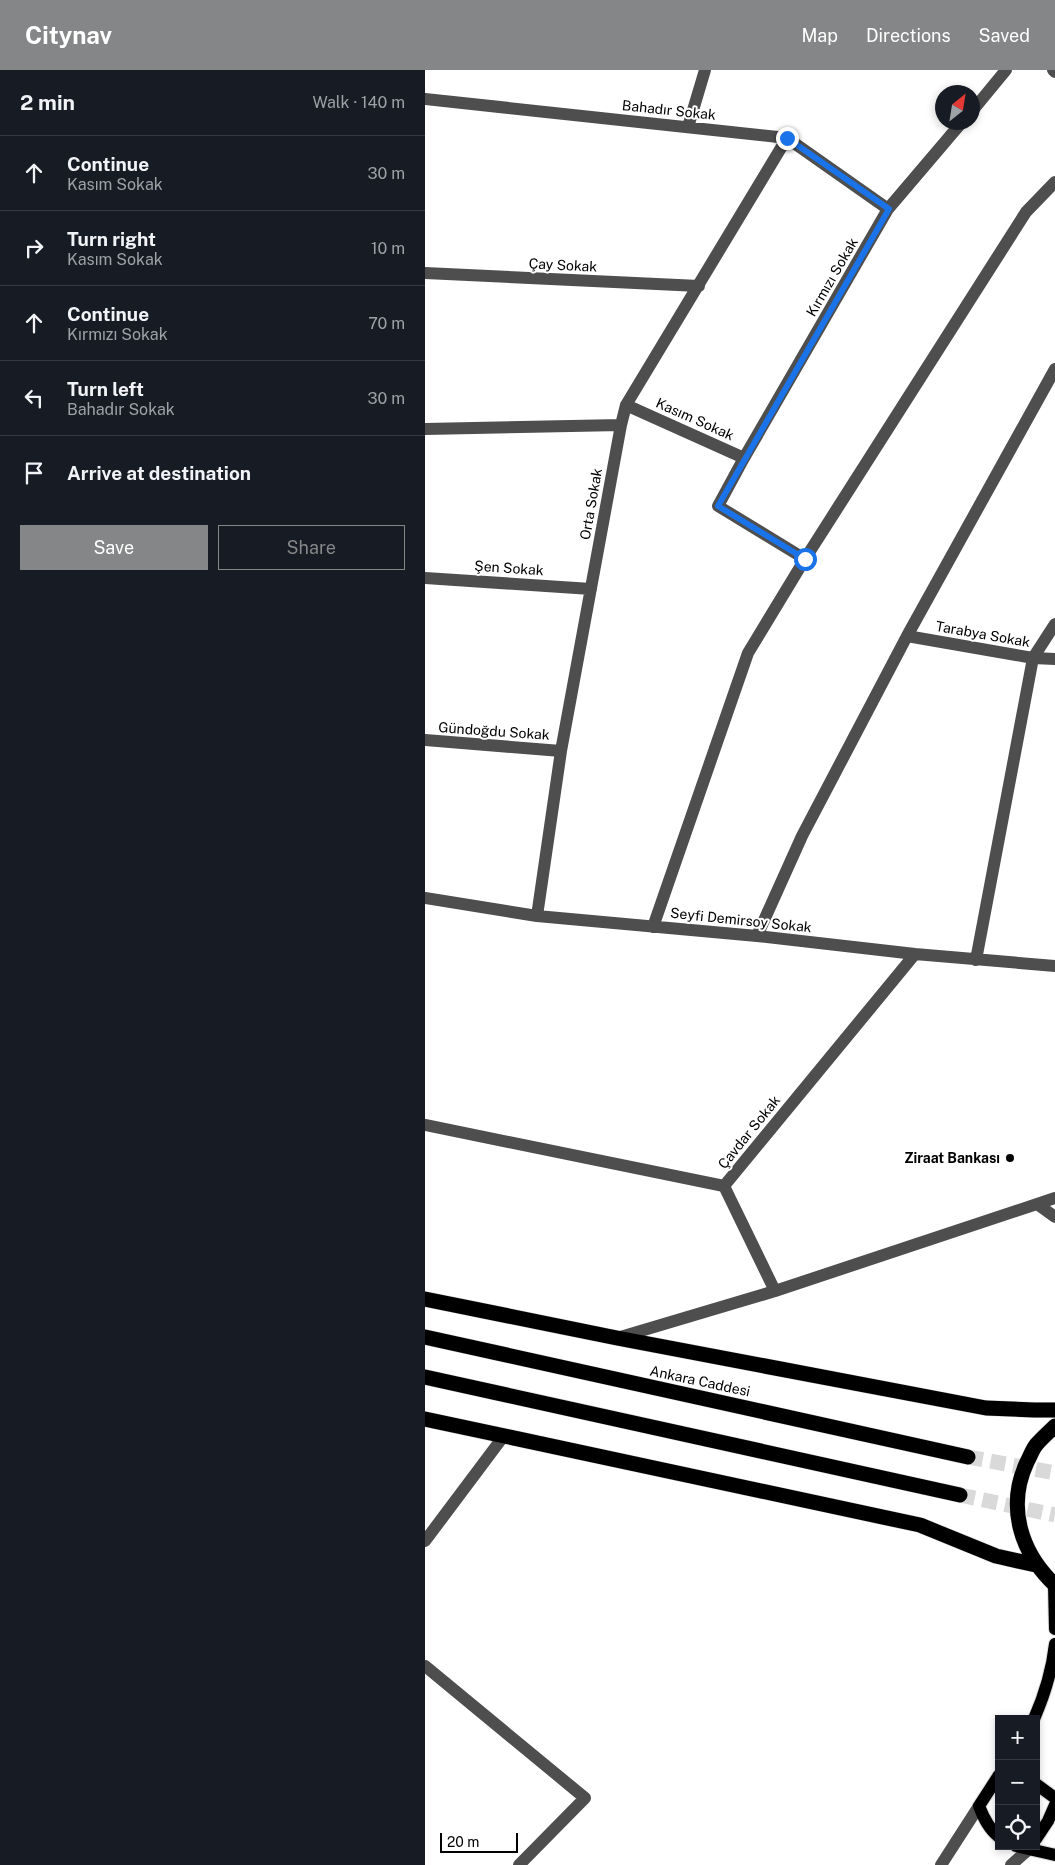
<!DOCTYPE html>
<html lang="en">
<head>
<meta charset="utf-8">
<style>
  :root { --surface:#171b24; --page:#20242c; --text:#f1f3f6; --muted:#9ea1a6; --line:#363941; --accent:#858687 }
  body { margin:0; font-family:"Public Sans",sans-serif; background:var(--page); color:var(--text) }
  .controls { position:absolute; right:15px; bottom:15px; display:grid; overflow:hidden; border-radius:0px; box-shadow:0 2px 8px #0003 }
  .controls button { width:45px; height:45px; display:grid; place-items:center; padding:0; border:0; border-bottom:1px solid var(--line); background:var(--surface); color:var(--text); font:25px sans-serif }
  .compass { position:absolute; left:510px; top:15px; width:45px; height:45px; border-radius:50%; background:var(--surface); box-shadow:0 2px 8px #0003; rotate:30deg }
  .scale { position:absolute; left:15px; bottom:12px; width:78px; box-sizing:border-box; padding-left:5px; border:2px solid #000; border-top:0; font-size:14px; line-height:18px; white-space:nowrap; color:#000; -webkit-text-stroke:4px #fff; paint-order:stroke }
  .stop { position:absolute; width:15px; height:15px; margin:-11px; border:4px solid #1a73e8; border-radius:50%; background:#fff }
  .stop.end { background:#1a73e8; border-color:#fff; box-shadow:0 1px 5px #0008 }
  .list { margin:0; padding:0; list-style:none }
  h2 { display:flex; justify-content:space-between; align-items:center; height:65px; margin:0; padding:0 20px; font-size:21px }
  h2 small { font-size:16px; font-weight:400; color:var(--muted) }
  .list li { display:grid; grid-template-columns:32px 1fr auto; gap:15px; align-items:center; box-sizing:border-box; height:75px; padding:0 20px; border-top:1px solid var(--line) }
  .list b { display:block; font-size:19px; white-space:nowrap }
  .list p { margin:0; font-size:16px; white-space:nowrap; color:var(--muted) }
  .list em { font-size:16px; font-style:normal; color:var(--muted) }
  .actions { display:flex; gap:10px; padding:15px 20px }
  .actions a { flex:1; padding:11px 0; border:1px solid var(--accent); border-radius:0px; text-align:center; font-size:18px; color:var(--accent) }
  .actions .main { background:var(--accent); color:#fff }
  .icon { flex:none; width:28px; height:28px; fill:none; stroke:currentColor; stroke-width:2; stroke-linecap:round; stroke-linejoin:round }
  .map { position:relative; flex:none; width:630px; height:1795px; overflow:hidden }
  header { display:flex; align-items:center; gap:30px; box-sizing:border-box; height:70px; padding:0 25px; background:var(--accent); color:#fff }
  header strong { font-size:24px }
  nav { display:flex; gap:28px; margin-inline-start:auto; font-size:18px }
  main { display:flex }
  aside { flex:1; background:var(--surface) }
  .map>svg:first-child { display:block }
  .lines { fill:none; stroke-linecap:round; stroke-linejoin:round }
  .highway-tunnel { stroke:#d9d9d9; stroke-width:15; stroke-dasharray:15 8; stroke-linecap:butt }
  .major-casing { stroke:#dbdbdb; stroke-width:14 }
  .highway-casing { stroke:#dbdbdb; stroke-width:16 }
  .minor { stroke:#4e4e4e; stroke-width:12 }
  .major { stroke:#000; stroke-width:12 }
  .highway { stroke:#000; stroke-width:15 }
  .route { stroke:#1a73e8; stroke-width:6 }
  .poi-dot { fill:#000; stroke:#fff; stroke-width:2 }
  .labels { text-anchor:middle; stroke-width:4; stroke-linejoin:round; paint-order:stroke }
  .street-label { font-size:14px; fill:#000; stroke:#fff }
  .poi-label { font-size:14px; font-weight:bold; fill:#000; stroke:#fff; text-anchor:end }
</style>
</head>
<body>
<header>
<strong>Citynav</strong>
<nav><a>Map</a><a>Directions</a><a>Saved</a></nav>
</header>
<main>
<aside>
<h2>2 min<small>Walk · 140 m</small></h2>
<ul class="list">
<li><svg class="icon" aria-label="ahead" viewBox="0 0 24 24"><path d="M12 20V5M6 11l6-6 6 6"/></svg><div><b>Continue</b><p>Kasım Sokak</p></div><em>30 m</em></li>
<li><svg class="icon" aria-label="right" viewBox="0 0 24 24"><path d="M7 20v-9h11M14 6l5 5-5 5"/></svg><div><b>Turn right</b><p>Kasım Sokak</p></div><em>10 m</em></li>
<li><svg class="icon" aria-label="ahead" viewBox="0 0 24 24"><path d="M12 20V5M6 11l6-6 6 6"/></svg><div><b>Continue</b><p>Kırmızı Sokak</p></div><em>70 m</em></li>
<li><svg class="icon" aria-label="left" viewBox="0 0 24 24"><path d="M17 20v-9H6M10 6l-5 5 5 5"/></svg><div><b>Turn left</b><p>Bahadır Sokak</p></div><em>30 m</em></li>
<li><svg class="icon" aria-label="arrive" viewBox="0 0 24 24"><path d="M6 21V4h12l-3 4 3 4H6"/></svg><div><b>Arrive at destination</b></div></li>
</ul>
<div class="actions"><a class="main">Save</a><a>Share</a></div>
</aside>
<div class="map">
<svg width="630" height="1795" viewBox="0 0 630 1795">
  <rect width="100%" height="100%" fill="#fff"/>
  <g class="lines">
    <!-- highway-tunnel -->
    <path class="highway-tunnel" d="M 543,1387 L 630,1403
      M 535,1425 L 630,1445"/>
    <defs>
      <path id="major" d="M 629,1515 L 630,1559
        M 609,1649 C 620,1624 627,1601 630,1574
        M 574,1705 L 554,1736 C 559,1749 564,1759 574,1767
        M 611,1714 L 630,1728
        M 611,1769 L 623,1751 L 630,1735
        M 591,1776 L 630,1785"/>
      <path id="highway" d="M 0,1229 L 192,1268 L 561,1338 L 609,1340 L 630,1340
        M 0,1267 L 543,1387
        M 0,1307 L 535,1425
        M 0,1349 L 495,1455 L 571,1486 L 611,1495
        M 630,1356 C 624,1362 617,1368 611,1375 C 607,1380 605,1387 602,1392 C 581,1437 596,1483 630,1515"/>
    </defs>
    <!-- major casing -->
    <use href="#major" class="major-casing"/>
    <!-- highway casing -->
    <use href="#highway" class="highway-casing"/>
    <!-- minor -->
    <path class="minor" d="M 628,0 L 630,2
      M 0,29 L 362,68 L 463,139
      M 548,40 L 581,0
      M 263,57 L 280,0
      M 0,203 L 274,216
      M 201,335 L 319,388 L 293,436 L 380,489
      M 0,359 L 196,355
      M 319,388 L 463,139 L 537,52
      M 0,508 L 166,519
      M 482,566 L 608,588 L 630,589
      M 0,670 L 136,681
      M 0,828 L 112,846 L 332,866 L 490,884 L 630,896
      M 112,846 L 136,681 L 196,355 L 201,335 L 362,68
      M 228,857 L 323,583 L 380,489 L 601,142 L 630,112
      M 332,866 L 377,766 L 482,566 L 630,299
      M 551,890 L 608,588 L 630,554
      M 0,1055 L 299,1116 L 490,884
      M 299,1116 L 350,1221
      M 612,1134 L 630,1147
      M 192,1268 L 350,1221 L 630,1128
      M 0,1471 L 78,1367
      M 0,1596 L 160,1728 L 94,1795
      M 516,1795 L 554,1736
      M 586,1795 L 603,1780"/>
    <!-- major -->
    <use href="#major" class="major"/>
    <!-- highway -->
    <use href="#highway" class="highway"/>
  </g>
  <g class="lines">
    <!-- route -->
    <path class="route" d="M 362,68 L 464,139 L 293,436 L 380,489"/>
  </g>
  <!-- markers -->
  <circle class="poi-dot" cx="585" cy="1088" r="5"/>
  <g class="labels">
    <!-- street labels -->
    <g class="street-label">
      <text transform="translate(244 40) rotate(6)" y="5">Bahadır Sokak</text>
      <text transform="translate(138 195) rotate(3)" y="5">Çay Sokak</text>
      <text transform="translate(407 207) rotate(-60)" y="5">Kırmızı Sokak</text>
      <text transform="translate(270 349) rotate(24)" y="5">Kasım Sokak</text>
      <text transform="translate(166 434) rotate(-80)" y="5">Orta Sokak</text>
      <text transform="translate(84 498) rotate(4)" y="5">Şen Sokak</text>
      <text transform="translate(558 564) rotate(10)" y="5">Tarabya Sokak</text>
      <text transform="translate(69 661) rotate(4)" y="5">Gündoğdu Sokak</text>
      <text transform="translate(316 850) rotate(6)" y="5">Seyfi Demirsoy Sokak</text>
      <text transform="translate(324 1062) rotate(-51)" y="5">Çavdar Sokak</text>
      <text transform="translate(275 1311) rotate(12)" y="5">Ankara Caddesi</text>
    </g>
    <!-- poi labels -->
    <g class="poi-label">
      <text x="575" y="1093">Ziraat Bankası</text>
    </g>
  </g>
</svg>
<div class="controls">
<button>+</button>
<button>−</button>
<button><svg class="icon" aria-label="locate" viewBox="0 0 24 24"><circle cx="12" cy="12" r="6"/><path d="M12 2v4M12 18v4M2 12h4M18 12h4"/></svg></button>
</div>
<svg class="compass" viewBox="-18 -18 36 36"><path d="M0-13l5 13h-10z" fill="#e53935"/><path d="M0 13l5-13h-10z" fill="#9ea1a6"/></svg>
<div class="scale">20 m</div>
<div class="stop" style="left:380px;top:489px"></div>
<div class="stop end" style="left:362px;top:68px"></div>
</div>
</main>
</body>
</html>
